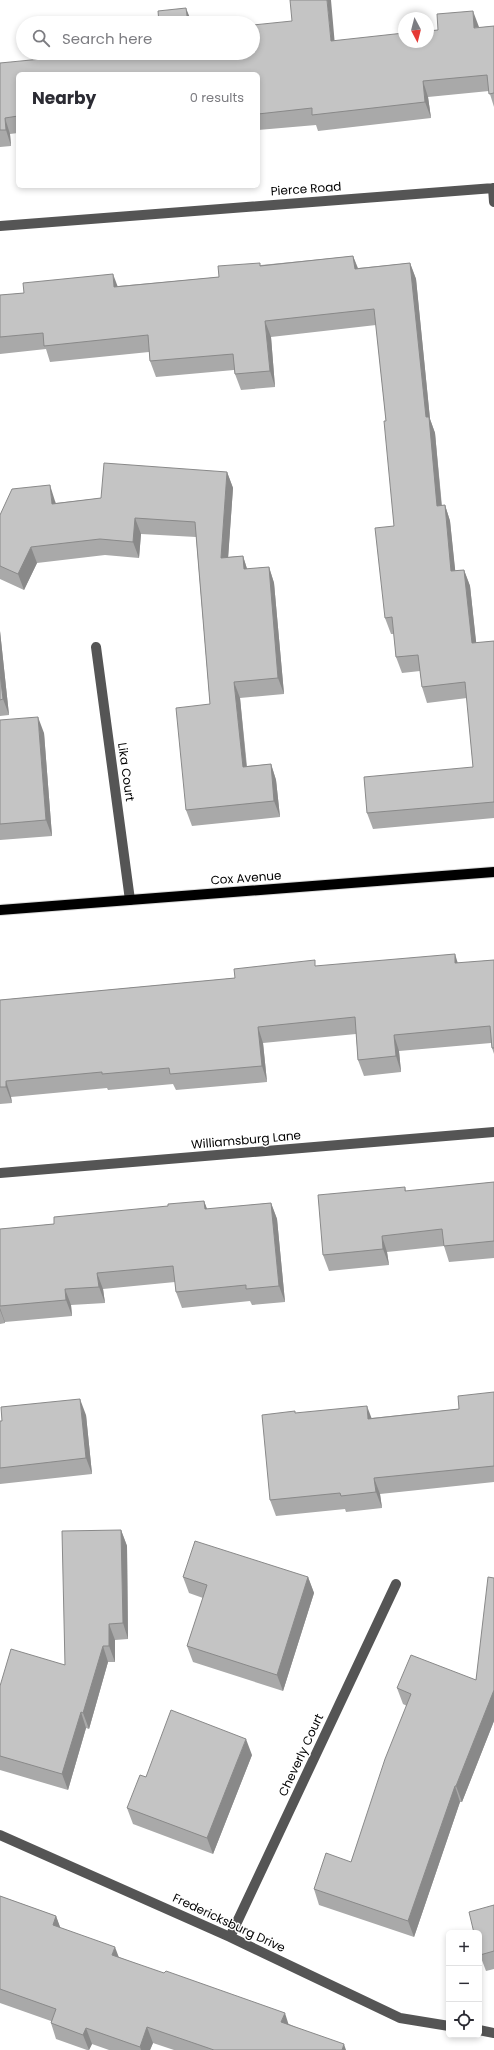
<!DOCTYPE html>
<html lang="en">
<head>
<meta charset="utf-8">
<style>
  :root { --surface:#fff; --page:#f2f2f3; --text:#2b2b33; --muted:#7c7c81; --line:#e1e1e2 }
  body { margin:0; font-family:Poppins,sans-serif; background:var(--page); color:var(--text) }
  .controls { position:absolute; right:12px; bottom:12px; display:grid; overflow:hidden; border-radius:6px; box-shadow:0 2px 6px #0003 }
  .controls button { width:36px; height:36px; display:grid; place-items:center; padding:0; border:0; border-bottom:1px solid var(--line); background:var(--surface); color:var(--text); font:20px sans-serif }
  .compass { position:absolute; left:398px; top:12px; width:36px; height:36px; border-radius:50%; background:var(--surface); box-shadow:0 2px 6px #0003; rotate:173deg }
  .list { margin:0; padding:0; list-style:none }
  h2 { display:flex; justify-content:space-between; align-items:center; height:52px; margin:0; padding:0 16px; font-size:17px }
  h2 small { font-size:13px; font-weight:400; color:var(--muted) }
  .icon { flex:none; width:22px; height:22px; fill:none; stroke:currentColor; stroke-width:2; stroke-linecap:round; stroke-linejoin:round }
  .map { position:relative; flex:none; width:494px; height:2050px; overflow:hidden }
  .search { position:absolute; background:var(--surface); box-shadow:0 2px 6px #0003; left:16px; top:16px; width:244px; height:44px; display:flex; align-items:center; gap:10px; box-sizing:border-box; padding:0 14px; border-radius:22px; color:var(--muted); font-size:15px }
  .panel { position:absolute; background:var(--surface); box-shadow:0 2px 6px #0003; left:16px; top:72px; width:244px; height:116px; border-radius:6px }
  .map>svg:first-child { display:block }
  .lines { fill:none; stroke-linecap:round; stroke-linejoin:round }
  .major-casing { stroke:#dbdbdb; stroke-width:12 }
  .minor { stroke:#555; stroke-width:10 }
  .major { stroke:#000; stroke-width:10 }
  .wall { fill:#a9a9a9 }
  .shaded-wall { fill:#898989 }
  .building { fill:#c4c4c4; stroke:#898989 }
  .labels { text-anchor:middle; stroke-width:3; stroke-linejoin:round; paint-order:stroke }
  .street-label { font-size:12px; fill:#000; stroke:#fff }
</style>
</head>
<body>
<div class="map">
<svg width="494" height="2050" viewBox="0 0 494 2050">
  <rect width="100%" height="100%" fill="#fff"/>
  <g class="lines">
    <defs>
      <path id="major" d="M 0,910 L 494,872"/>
    </defs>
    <!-- major casing -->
    <use href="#major" class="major-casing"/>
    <!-- minor -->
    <path class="minor" d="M 493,188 L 494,202
      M 0,226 L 494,188
      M 96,647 L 130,900
      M 0,1173 L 494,1132
      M 0,1835 L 230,1937 L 400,2018 L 449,2026
      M 230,1937 L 396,1584
      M 479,2030 L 494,2033"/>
    <!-- major -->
    <use href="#major" class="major"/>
  </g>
  <!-- wall -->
  <path class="wall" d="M 292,21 L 335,41 L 494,26 L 494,107 L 489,91 L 428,97 L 431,118 L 318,131 L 316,125 L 258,130 L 258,74 L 18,74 L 18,133 L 10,134 L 11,146 L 0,147 L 0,63 L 253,53 Z
    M 353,256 L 358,268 L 410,263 L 416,279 L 430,419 L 435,433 L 442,506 L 445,505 L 450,521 L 455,571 L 464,570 L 470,586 L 476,643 L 494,641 L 494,818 L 373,829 L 367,813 L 473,767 L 467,698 L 427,703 L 422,687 L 420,671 L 402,673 L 396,657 L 394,634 L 391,634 L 385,618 L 394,526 L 386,421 L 376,325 L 271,337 L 275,387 L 241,390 L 235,374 L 234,370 L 156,377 L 150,361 L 149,352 L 50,362 L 46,349 L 0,354 L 0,295 L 118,286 L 219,277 L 261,265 Z
    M 227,472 L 233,488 L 228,557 L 243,556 L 247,569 L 269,567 L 274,583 L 284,694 L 240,698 L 247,766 L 271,764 L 276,780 L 280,817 L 192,826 L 186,810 L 210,704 L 196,537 L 141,534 L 139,558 L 105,555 L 37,563 L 24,590 L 0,579 L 0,515 L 55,501 L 56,503 L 101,498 Z
    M 0,631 L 9,715 L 0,716 Z
    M 0,720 L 44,733 L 52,836 L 0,840 Z
    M 494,960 L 494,1054 L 492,1048 L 491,1043 L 399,1051 L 401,1072 L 364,1076 L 358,1060 L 356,1034 L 263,1043 L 267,1082 L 176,1090 L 173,1084 L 108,1090 L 107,1088 L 11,1097 L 12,1103 L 0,1104 L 0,1000 L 235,978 L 317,966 L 458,963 Z
    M 494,1182 L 494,1258 L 449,1262 L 444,1246 L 387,1252 L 389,1265 L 329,1271 L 323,1255 L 405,1187 L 406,1191 Z
    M 204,1201 L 207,1209 L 271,1203 L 277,1219 L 285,1302 L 252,1305 L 250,1301 L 182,1308 L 176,1292 L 175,1282 L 103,1289 L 105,1303 L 71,1305 L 72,1316 L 5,1322 L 5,1323 L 0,1324 L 0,1229 L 54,1224 Z
    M 494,1392 L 494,1482 L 380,1494 L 382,1508 L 346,1512 L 345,1509 L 276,1516 L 270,1500 L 296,1413 L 371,1418 L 459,1409 Z
    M 86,1415 L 92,1474 L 0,1484 L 0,1421 Z
    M 121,1530 L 127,1546 L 128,1639 L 115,1640 L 115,1662 L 108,1662 L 89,1729 L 86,1728 L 68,1790 L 0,1770 L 0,1686 L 65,1665 Z
    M 183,1577 L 308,1577 L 314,1593 L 283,1691 L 193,1662 L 187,1646 L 203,1598 L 189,1593 Z
    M 494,1578 L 494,1721 L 462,1802 L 460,1802 L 414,1937 L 319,1905 L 314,1889 L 351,1862 L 407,1706 L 403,1704 L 397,1688 L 476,1680 Z
    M 252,1755 L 213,1854 L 133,1824 L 127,1808 L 146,1777 Z
    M 0,1896 L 56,1916 L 60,1928 L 119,1957 L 289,2024 L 346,2050 L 174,2050 L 153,2043 L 150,2050 L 109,2050 L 92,2044 L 89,2050 L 87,2050 L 56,2039 L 51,2023 L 51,2021 L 0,2003 Z
    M 494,1905 L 494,1969 L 486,1971 L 480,1955 Z"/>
  <!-- shaded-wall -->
  <path class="shaded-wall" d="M 327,0 L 331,0 L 336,57 L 331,41 Z
    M 186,8 L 192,23 L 188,23 Z
    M 473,11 L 479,27 L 474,28 Z
    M 423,81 L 428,97 L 431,118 L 425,102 Z
    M 5,118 L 10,134 L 11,146 L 6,130 Z
    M 353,256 L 359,272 L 355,269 Z
    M 410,263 L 416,279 L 430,419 L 435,433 L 443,522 L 437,506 L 426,417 Z
    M 113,274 L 119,290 L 114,287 Z
    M 265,321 L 271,337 L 275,387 L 270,371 Z
    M 227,472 L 233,488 L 227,574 L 221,558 Z
    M 50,485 L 55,501 L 57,520 L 52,504 Z
    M 445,505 L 450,521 L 457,587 L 451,571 Z
    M 135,518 L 141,534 L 139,558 L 133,542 Z
    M 31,547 L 37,563 L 24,590 L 18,574 Z
    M 243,556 L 248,572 L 244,569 Z
    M 269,567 L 274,583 L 284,694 L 278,678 Z
    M 464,570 L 470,586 L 478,659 L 472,643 Z
    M 0,631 L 9,715 L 3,699 L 0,673 Z
    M 234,682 L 240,698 L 248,783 L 243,767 Z
    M 38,717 L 44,733 L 52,836 L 46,820 Z
    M 271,764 L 276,780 L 280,817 L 274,801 Z
    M 455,954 L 460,970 L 455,963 Z
    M 258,1027 L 263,1043 L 267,1082 L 262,1066 Z
    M 394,1035 L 399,1051 L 401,1072 L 396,1056 Z
    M 6,1081 L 11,1097 L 12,1103 L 6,1087 Z
    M 204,1201 L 210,1217 L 205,1209 Z
    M 271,1203 L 277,1219 L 285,1302 L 279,1286 Z
    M 382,1236 L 387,1252 L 389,1265 L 383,1249 Z
    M 97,1273 L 103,1289 L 105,1303 L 99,1287 Z
    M 65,1289 L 71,1305 L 72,1316 L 66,1300 Z
    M 0,1308 L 5,1322 L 5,1323 L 0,1310 Z
    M 80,1399 L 86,1415 L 92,1474 L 86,1458 Z
    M 367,1406 L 373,1422 L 368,1419 Z
    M 374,1478 L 380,1494 L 382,1508 L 376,1492 Z
    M 121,1530 L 127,1546 L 128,1639 L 123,1623 Z
    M 308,1577 L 314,1593 L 283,1691 L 277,1675 Z
    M 109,1624 L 115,1640 L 115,1662 L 109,1646 Z
    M 103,1646 L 108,1662 L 89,1729 L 83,1713 Z
    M 494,1690 L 494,1721 L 462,1802 L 456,1786 Z
    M 81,1712 L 86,1728 L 68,1790 L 62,1774 Z
    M 246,1739 L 252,1755 L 213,1854 L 207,1838 Z
    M 455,1786 L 460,1802 L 414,1937 L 408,1921 Z
    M 56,1916 L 62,1932 L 53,1925 Z
    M 115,1947 L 121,1963 L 112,1955 Z
    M 285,2013 L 290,2029 L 281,2022 Z
    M 147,2027 L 153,2043 L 150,2050 L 141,2050 L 140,2047 Z
    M 86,2028 L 92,2044 L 89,2050 L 83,2035 Z
    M 344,2044 L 346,2050 L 342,2050 Z"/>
  <!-- building -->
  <path class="building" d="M 290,0 L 327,0 L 331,41 L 404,33 L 404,42 L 428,42 L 428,31 L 438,30 L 437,14 L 473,11 L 474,28 L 494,26 L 494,93 L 489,94 L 487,75 L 423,81 L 425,102 L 312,115 L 312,108 L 258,114 L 258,74 L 18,74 L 18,116 L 5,118 L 6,130 L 0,130 L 0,63 L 103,53 L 253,53 L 253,25 L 292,21 Z
    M 186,8 L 188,23 L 159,23 L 158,11 Z
    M 353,256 L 355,269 L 410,263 L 426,417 L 429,417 L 437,506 L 445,505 L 451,571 L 464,570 L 472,643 L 494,641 L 494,802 L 367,813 L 364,777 L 473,767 L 465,682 L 422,687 L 418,655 L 396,657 L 392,617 L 385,618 L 375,528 L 394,526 L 384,421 L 386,421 L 374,309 L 265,321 L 270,371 L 235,374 L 233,354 L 150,361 L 148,335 L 44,346 L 43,333 L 0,337 L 0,295 L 24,293 L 23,283 L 113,274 L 114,287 L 219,277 L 218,266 L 260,263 L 260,266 Z
    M 104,463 L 227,472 L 221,558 L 243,556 L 244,569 L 269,567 L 278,678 L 234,682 L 243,767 L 271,764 L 274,801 L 186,810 L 176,708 L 210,704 L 195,522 L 135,518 L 133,542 L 100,539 L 31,547 L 18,574 L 0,566 L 0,515 L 12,489 L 50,485 L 52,504 L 101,498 Z
    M 0,673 L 3,699 L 0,700 Z
    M 38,717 L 46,820 L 0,824 L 0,720 Z
    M 455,954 L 455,963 L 494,960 L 494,1048 L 492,1048 L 490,1026 L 394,1035 L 396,1056 L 358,1060 L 355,1017 L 258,1027 L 262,1066 L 170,1074 L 169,1068 L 102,1074 L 102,1072 L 6,1081 L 6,1087 L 0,1087 L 0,1000 L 235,978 L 234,969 L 315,960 L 315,966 Z
    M 494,1182 L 494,1241 L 444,1246 L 442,1229 L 382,1236 L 383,1249 L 323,1255 L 318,1195 L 405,1187 L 405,1191 Z
    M 204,1201 L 205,1209 L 271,1203 L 279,1286 L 246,1289 L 246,1285 L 176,1292 L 173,1266 L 97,1273 L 99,1287 L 65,1289 L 66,1300 L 0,1306 L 0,1229 L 54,1224 L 54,1217 L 168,1206 L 168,1204 Z
    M 494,1392 L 494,1466 L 374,1478 L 376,1492 L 341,1496 L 340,1493 L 270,1500 L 262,1415 L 295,1411 L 295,1413 L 367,1406 L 368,1419 L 459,1409 L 458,1396 Z
    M 80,1399 L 86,1458 L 0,1468 L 0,1421 L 2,1421 L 1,1407 Z
    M 121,1530 L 123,1623 L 109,1624 L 109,1646 L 103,1646 L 83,1713 L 81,1712 L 62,1774 L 0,1756 L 0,1686 L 11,1649 L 65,1665 L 62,1531 Z
    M 195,1541 L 308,1577 L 277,1675 L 187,1646 L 207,1585 L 183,1577 Z
    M 488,1577 L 494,1578 L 494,1690 L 456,1786 L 455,1786 L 408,1921 L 314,1889 L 326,1853 L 351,1862 L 385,1759 L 411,1694 L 397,1688 L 411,1655 L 476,1680 Z
    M 171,1710 L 246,1739 L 207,1838 L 127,1808 L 140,1775 L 146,1777 Z
    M 0,1896 L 56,1916 L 53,1925 L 115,1947 L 112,1955 L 164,1973 L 166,1971 L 285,2013 L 281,2022 L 344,2044 L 342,2050 L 214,2050 L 147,2027 L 140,2047 L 86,2028 L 83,2035 L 51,2023 L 56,2009 L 0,1989 Z
    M 494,1905 L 494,1951 L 480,1955 L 479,1951 L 479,1933 L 474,1933 L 469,1912 Z"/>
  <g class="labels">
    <!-- street labels -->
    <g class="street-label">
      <text transform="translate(306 189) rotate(-4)" y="4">Pierce Road</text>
      <text transform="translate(126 772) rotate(82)" y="4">Lika Court</text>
      <text transform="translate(246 878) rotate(-4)" y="4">Cox Avenue</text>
      <text transform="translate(246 1140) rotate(-5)" y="4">Williamsburg Lane</text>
      <text transform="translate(301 1755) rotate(-65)" y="4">Cheverly Court</text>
      <text transform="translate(229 1923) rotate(25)" y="4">Fredericksburg Drive</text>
    </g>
  </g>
</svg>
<div class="controls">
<button>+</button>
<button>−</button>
<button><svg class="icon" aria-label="locate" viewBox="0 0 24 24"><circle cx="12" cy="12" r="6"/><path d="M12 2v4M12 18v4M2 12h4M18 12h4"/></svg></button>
</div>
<svg class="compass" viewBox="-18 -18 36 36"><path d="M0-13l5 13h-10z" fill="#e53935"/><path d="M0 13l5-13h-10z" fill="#7c7c81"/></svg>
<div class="search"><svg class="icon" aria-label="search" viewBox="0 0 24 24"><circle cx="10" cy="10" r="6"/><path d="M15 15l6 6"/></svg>Search here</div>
<section class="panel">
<h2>Nearby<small>0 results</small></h2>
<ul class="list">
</ul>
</section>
</div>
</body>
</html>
